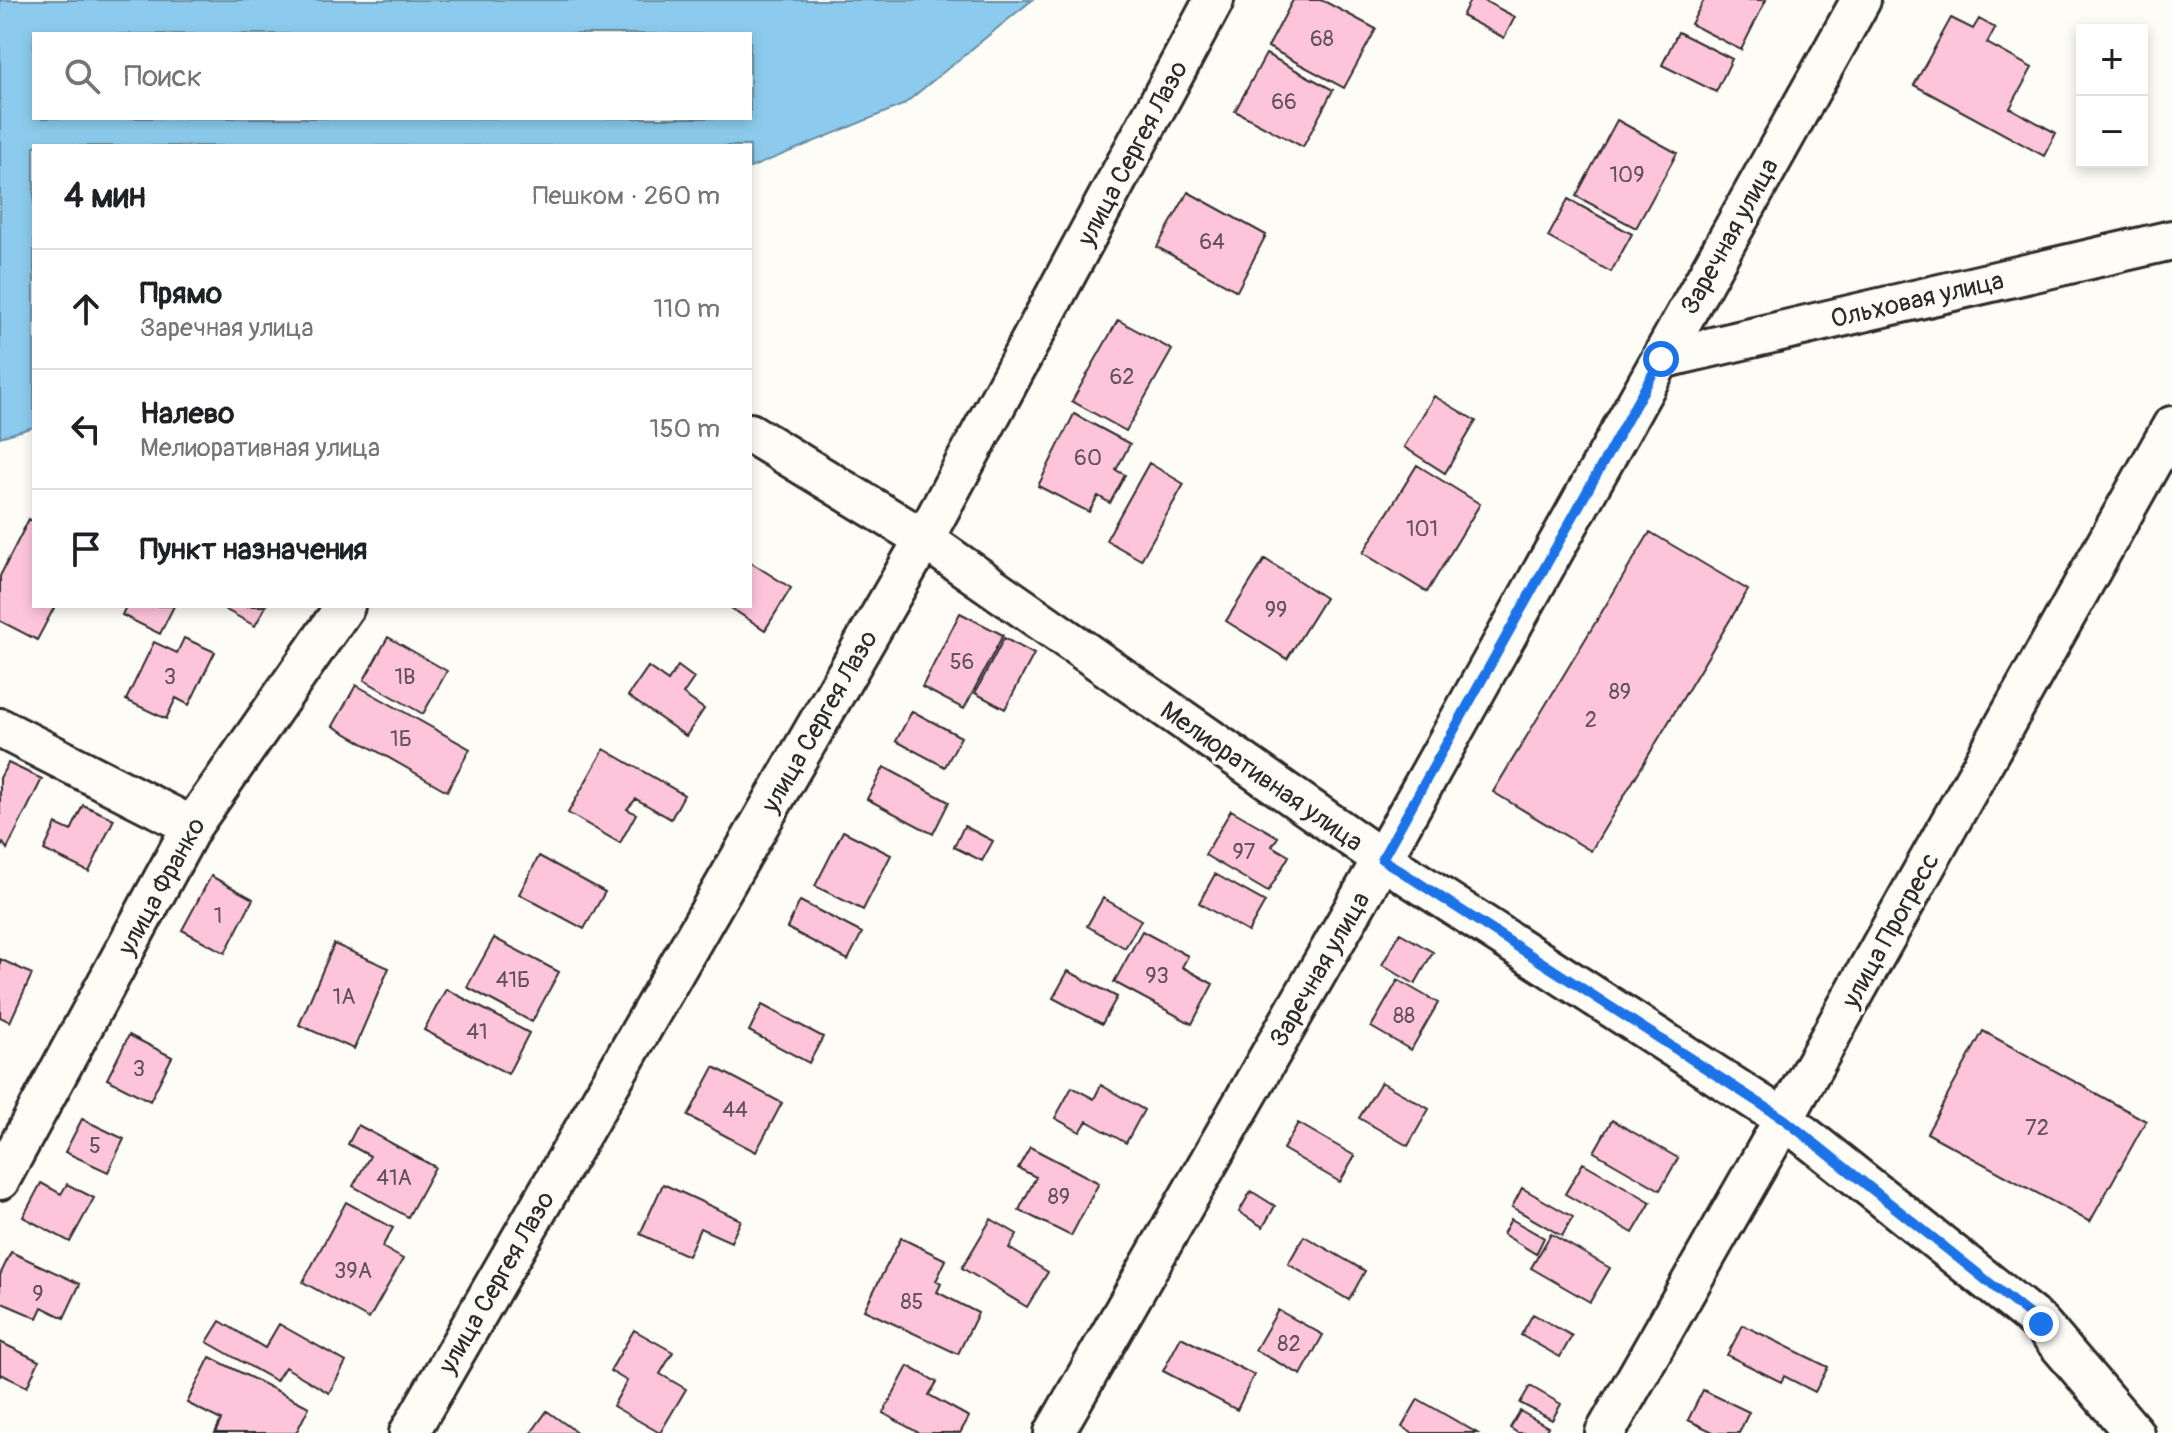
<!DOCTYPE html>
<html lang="ru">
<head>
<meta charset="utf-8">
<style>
  :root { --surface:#fff; --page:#f2f2f2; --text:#202124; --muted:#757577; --line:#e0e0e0 }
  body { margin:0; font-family:Pangolin,sans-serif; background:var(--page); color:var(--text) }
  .controls { position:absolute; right:24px; top:24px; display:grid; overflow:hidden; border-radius:0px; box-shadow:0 4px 12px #0003 }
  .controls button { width:72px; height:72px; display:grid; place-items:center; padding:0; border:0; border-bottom:2px solid var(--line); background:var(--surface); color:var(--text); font:40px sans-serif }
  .stop { position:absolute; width:24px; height:24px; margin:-18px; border:6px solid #1a73e8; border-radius:50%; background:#fff }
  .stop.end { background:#1a73e8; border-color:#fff; box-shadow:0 2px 8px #0008 }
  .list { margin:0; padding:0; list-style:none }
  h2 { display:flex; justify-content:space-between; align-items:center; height:104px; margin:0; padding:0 32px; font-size:34px }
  h2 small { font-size:26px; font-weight:400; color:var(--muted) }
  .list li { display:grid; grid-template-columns:52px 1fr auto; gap:24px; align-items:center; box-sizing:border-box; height:120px; padding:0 32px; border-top:2px solid var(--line) }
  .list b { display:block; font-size:30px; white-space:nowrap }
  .list p { margin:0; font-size:26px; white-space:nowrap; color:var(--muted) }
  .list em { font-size:26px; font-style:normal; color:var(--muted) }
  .icon { flex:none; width:44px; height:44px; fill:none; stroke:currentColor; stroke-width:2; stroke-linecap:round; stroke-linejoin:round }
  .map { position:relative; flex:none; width:2172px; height:1433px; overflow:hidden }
  .search { position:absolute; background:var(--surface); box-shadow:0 4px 12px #0003; left:32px; top:32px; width:720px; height:88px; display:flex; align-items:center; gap:20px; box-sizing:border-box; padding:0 28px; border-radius:0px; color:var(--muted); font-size:30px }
  .panel { position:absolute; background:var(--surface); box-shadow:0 4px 12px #0003; left:32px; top:144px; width:720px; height:464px; border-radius:0px }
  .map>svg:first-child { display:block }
  .water { fill:#8ccbed; stroke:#658b9f; stroke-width:2; fill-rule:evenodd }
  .building { fill:#fec5da; stroke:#2b2b2b; stroke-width:2 }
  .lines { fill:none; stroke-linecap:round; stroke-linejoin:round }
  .street-casing { stroke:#2b2b2b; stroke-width:44 }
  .street { stroke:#fdfcf7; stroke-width:38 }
  .route { stroke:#1a73e8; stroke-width:10 }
  .labels { text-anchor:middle; stroke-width:7; stroke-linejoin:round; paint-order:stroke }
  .number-label { font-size:22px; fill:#605257 }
  .street-label { font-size:26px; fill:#2b2b2b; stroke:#fdfcf7 }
</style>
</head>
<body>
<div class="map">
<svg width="2172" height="1433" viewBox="0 0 2172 1433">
  <rect width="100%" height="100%" fill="#fdfcf7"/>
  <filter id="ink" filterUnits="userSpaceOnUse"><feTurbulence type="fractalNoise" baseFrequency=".0125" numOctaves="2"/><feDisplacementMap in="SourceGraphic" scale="16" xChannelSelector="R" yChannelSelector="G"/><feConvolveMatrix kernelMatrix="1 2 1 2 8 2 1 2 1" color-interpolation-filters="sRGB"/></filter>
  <g filter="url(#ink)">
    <!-- water -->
    <path class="water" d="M 0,0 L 1032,0 L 903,105 L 750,168 L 750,146 L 34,146 L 34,427 L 0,437 ZM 34,34 L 750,34 L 750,118 L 34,118 Z"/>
    <!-- building -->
    <path class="building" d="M 1293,0 L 1322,0 L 1376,29 L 1344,88 L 1268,47 Z
      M 1470,0 L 1483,0 L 1515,17 L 1504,38 L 1462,16 Z
      M 1704,0 L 1766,0 L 1741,50 L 1691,24 Z
      M 1951,18 L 1973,29 L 1979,19 L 1995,28 L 1987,43 L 2032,68 L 2010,108 L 2056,133 L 2044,156 L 1914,85 Z
      M 1678,32 L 1732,59 L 1716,92 L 1662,65 Z
      M 1266,54 L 1333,90 L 1303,147 L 1235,111 Z
      M 1617,120 L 1677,153 L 1636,228 L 1576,196 Z
      M 1188,192 L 1266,235 L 1237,291 L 1157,247 Z
      M 1568,199 L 1632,234 L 1611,272 L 1548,237 Z
      M 1118,320 L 1172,350 L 1126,431 L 1072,401 Z
      M 1434,396 L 1476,421 L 1445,473 L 1404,447 Z
      M 1074,414 L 1130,444 L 1116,470 L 1125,475 L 1110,503 L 1098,496 L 1089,512 L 1038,486 Z
      M 1149,463 L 1184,484 L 1141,560 L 1106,540 Z
      M 1417,465 L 1480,504 L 1427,592 L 1363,553 Z
      M 29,519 L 34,522 L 34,606 L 55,606 L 37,640 L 0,621 L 0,576 Z
      M 1650,532 L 1748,590 L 1591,851 L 1493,792 Z
      M 1265,559 L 1325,598 L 1287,659 L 1226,621 Z
      M 750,562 L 791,588 L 765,630 L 728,606 L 750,606 Z
      M 126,606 L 174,606 L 160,634 L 122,615 Z
      M 219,606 L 266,606 L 255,626 Z
      M 960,613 L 1003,635 L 964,709 L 922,687 Z
      M 388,637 L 447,671 L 423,714 L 364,680 Z
      M 184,638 L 215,652 L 189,705 L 176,698 L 166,719 L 126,700 L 154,642 L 177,653 Z
      M 1004,638 L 1034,654 L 1005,709 L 975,693 Z
      M 678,666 L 694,678 L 683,694 L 704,709 L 686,736 L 628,696 L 648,667 L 668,681 Z
      M 356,685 L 470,749 L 447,791 L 333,726 Z
      M 912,711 L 961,737 L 945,767 L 896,741 Z
      M 604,749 L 684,795 L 671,819 L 636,799 L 627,809 L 636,814 L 620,843 L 568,813 Z
      M 8,763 L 42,779 L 7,849 L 3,843 L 0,849 L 0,778 Z
      M 884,767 L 949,802 L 933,834 L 867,799 Z
      M 83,805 L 114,819 L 89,872 L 44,850 L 56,824 L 71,831 Z
      M 1231,810 L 1278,837 L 1272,846 L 1289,856 L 1268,892 L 1205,855 Z
      M 964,826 L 993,841 L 982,861 L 954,847 Z
      M 843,831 L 891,855 L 863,910 L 815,886 Z
      M 539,856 L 605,892 L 584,929 L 519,894 Z
      M 1215,874 L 1265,902 L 1248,932 L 1199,903 Z
      M 211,876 L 253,899 L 225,953 L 182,930 Z
      M 1103,898 L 1141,920 L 1125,948 L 1087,926 Z
      M 800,901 L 862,933 L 848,960 L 787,928 Z
      M 1142,931 L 1188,956 L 1182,967 L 1213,984 L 1192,1024 L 1114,982 Z
      M 1400,933 L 1433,952 L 1415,984 L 1382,965 Z
      M 494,938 L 559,972 L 532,1022 L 467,987 Z
      M 334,944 L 389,968 L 354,1049 L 299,1025 Z
      M 0,959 L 32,974 L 10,1022 L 0,1017 Z
      M 1068,971 L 1117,997 L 1102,1024 L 1053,998 Z
      M 1398,980 L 1438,1003 L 1411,1050 L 1371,1027 Z
      M 446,989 L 529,1033 L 508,1074 L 424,1030 Z
      M 762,1005 L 823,1037 L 809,1063 L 749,1031 Z
      M 1983,1031 L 2146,1121 L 2090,1222 L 1927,1133 Z
      M 129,1035 L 172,1057 L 150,1101 L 107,1079 Z
      M 714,1067 L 782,1103 L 756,1152 L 688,1116 Z
      M 1381,1082 L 1429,1109 L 1408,1146 L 1359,1118 Z
      M 1101,1085 L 1144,1110 L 1126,1143 L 1087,1121 L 1080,1132 L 1055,1118 L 1072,1087 L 1094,1099 Z
      M 82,1119 L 124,1139 L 108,1172 L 65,1152 Z
      M 1612,1120 L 1678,1158 L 1660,1190 L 1594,1152 Z
      M 1298,1123 L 1355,1156 L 1340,1182 L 1283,1149 Z
      M 358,1125 L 435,1167 L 408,1217 L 353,1186 L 370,1156 L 348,1144 Z
      M 1030,1147 L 1099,1183 L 1071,1236 L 1019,1210 L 1036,1177 L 1018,1168 Z
      M 1583,1163 L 1651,1202 L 1633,1233 L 1565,1194 Z
      M 41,1183 L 61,1194 L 67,1184 L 94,1198 L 70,1242 L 23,1217 Z
      M 663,1184 L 741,1220 L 731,1242 L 700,1228 L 688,1256 L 640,1234 Z
      M 1522,1188 L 1573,1217 L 1562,1236 L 1512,1207 Z
      M 1251,1191 L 1275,1206 L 1263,1227 L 1239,1212 Z
      M 346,1202 L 393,1228 L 382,1247 L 403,1259 L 369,1319 L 303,1282 Z
      M 991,1219 L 1017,1234 L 1009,1248 L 1048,1272 L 1027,1307 L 962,1268 Z
      M 1511,1219 L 1544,1238 L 1536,1254 L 1503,1234 Z
      M 1551,1234 L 1610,1268 L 1590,1302 L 1531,1268 Z
      M 1304,1236 L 1365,1271 L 1349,1300 L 1288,1264 Z
      M 901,1238 L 946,1260 L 936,1281 L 941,1284 L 937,1292 L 978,1313 L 958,1354 L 864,1310 Z
      M 11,1252 L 80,1284 L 64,1318 L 42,1307 L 37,1318 L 0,1302 L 0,1275 Z
      M 1278,1310 L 1323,1335 L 1301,1375 L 1255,1350 Z
      M 1533,1314 L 1572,1336 L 1560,1357 L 1521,1335 Z
      M 220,1321 L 265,1348 L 279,1324 L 346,1362 L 329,1393 L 285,1367 L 276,1381 L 207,1342 Z
      M 1743,1325 L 1828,1367 L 1815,1392 L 1784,1376 L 1781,1382 L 1727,1355 Z
      M 634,1330 L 673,1352 L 660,1374 L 686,1389 L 660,1433 L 613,1406 L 627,1381 L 610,1371 Z
      M 1181,1337 L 1254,1375 L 1237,1410 L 1163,1371 Z
      M 0,1342 L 39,1361 L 27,1387 L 1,1374 L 0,1377 Z
      M 210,1357 L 309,1407 L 296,1433 L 215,1433 L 221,1420 L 187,1403 Z
      M 908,1366 L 937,1382 L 929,1395 L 969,1417 L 960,1433 L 919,1433 L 883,1413 Z
      M 1530,1386 L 1561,1404 L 1552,1420 L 1520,1403 Z
      M 1703,1390 L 1749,1412 L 1739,1433 L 1715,1433 L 1688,1420 Z
      M 1418,1399 L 1477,1433 L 1412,1433 L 1402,1427 Z
      M 547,1411 L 578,1433 L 531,1433 Z
      M 1520,1411 L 1548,1427 L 1544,1433 L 1518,1433 L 1510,1428 Z"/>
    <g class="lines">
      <defs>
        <path id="street" d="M 1661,359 L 2172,240
          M 750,433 L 924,539 L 1382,859 L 1784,1119 L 2041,1324 L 2134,1433
          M 0,728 L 192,826
          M 0,1180 L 192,826 L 345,606
          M 409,1433 L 924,539 L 1214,0
          M 1054,1433 L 1382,859 L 1861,0
          M 1605,1433 L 1784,1119 L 2172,426"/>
      </defs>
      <!-- street casing -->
      <use href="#street" class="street-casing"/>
      <!-- street -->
      <use href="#street" class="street"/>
    </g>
  </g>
  <g class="lines" filter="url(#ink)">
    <!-- route -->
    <path class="route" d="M 1661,359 L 1382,859 L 1784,1119 L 2041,1324"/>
  </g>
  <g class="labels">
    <!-- number labels -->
    <g class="number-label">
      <text x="1322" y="46">68</text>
      <text x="1284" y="109">66</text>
      <text x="1627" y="182">109</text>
      <text x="1212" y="249">64</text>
      <text x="1122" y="384">62</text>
      <text x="1088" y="465">60</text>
      <text x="1422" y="536">101</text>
      <text x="1276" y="617">99</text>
      <text x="962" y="669">56</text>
      <text x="170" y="684">3</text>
      <text x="405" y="684">1В</text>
      <text x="1620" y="699">89</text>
      <text x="1591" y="727">2</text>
      <text x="401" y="746">1Б</text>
      <text x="1244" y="859">97</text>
      <text x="218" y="923">1</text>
      <text x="1157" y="983">93</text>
      <text x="513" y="987">41Б</text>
      <text x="344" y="1004">1А</text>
      <text x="1404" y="1023">88</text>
      <text x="477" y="1039">41</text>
      <text x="139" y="1076">3</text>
      <text x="735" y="1117">44</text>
      <text x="2037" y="1135">72</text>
      <text x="95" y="1153">5</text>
      <text x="394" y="1185">41А</text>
      <text x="1059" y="1204">89</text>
      <text x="353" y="1278">39А</text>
      <text x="38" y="1301">9</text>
      <text x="912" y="1309">85</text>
      <text x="1289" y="1351">82</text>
    </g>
    <!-- street labels -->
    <g class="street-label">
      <text transform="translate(1132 153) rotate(-62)" y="9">улица Сергея Лазо</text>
      <text transform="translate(1729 236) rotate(-61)" y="9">Заречная улица</text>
      <text transform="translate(1917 299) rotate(-13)" y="9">Ольховая улица</text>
      <text transform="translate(819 721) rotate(-60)" y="9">улица Сергея Лазо</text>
      <text transform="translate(1262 776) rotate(35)" y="9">Мелиоративная улица</text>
      <text transform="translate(161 886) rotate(-61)" y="9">улица Франко</text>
      <text transform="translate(1890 930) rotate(-61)" y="9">улица Прогресс</text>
      <text transform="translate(1319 969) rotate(-60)" y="9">Заречная улица</text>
      <text transform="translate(496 1282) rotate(-60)" y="9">улица Сергея Лазо</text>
    </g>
  </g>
</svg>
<div class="controls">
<button>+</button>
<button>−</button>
</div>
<div class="stop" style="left:1661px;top:359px"></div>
<div class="stop end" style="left:2041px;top:1324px"></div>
<div class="search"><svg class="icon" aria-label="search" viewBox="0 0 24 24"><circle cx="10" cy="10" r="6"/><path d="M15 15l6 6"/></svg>Поиск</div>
<section class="panel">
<h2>4 мин<small>Пешком · 260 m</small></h2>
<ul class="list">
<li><svg class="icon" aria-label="ahead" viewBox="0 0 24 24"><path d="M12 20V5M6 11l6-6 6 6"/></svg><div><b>Прямо</b><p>Заречная улица</p></div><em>110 m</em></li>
<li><svg class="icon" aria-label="left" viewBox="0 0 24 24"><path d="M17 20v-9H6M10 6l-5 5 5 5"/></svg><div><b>Налево</b><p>Мелиоративная улица</p></div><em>150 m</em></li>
<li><svg class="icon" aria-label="arrive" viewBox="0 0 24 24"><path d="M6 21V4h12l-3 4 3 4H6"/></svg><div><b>Пункт назначения</b></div></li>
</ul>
</section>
</div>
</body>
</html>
